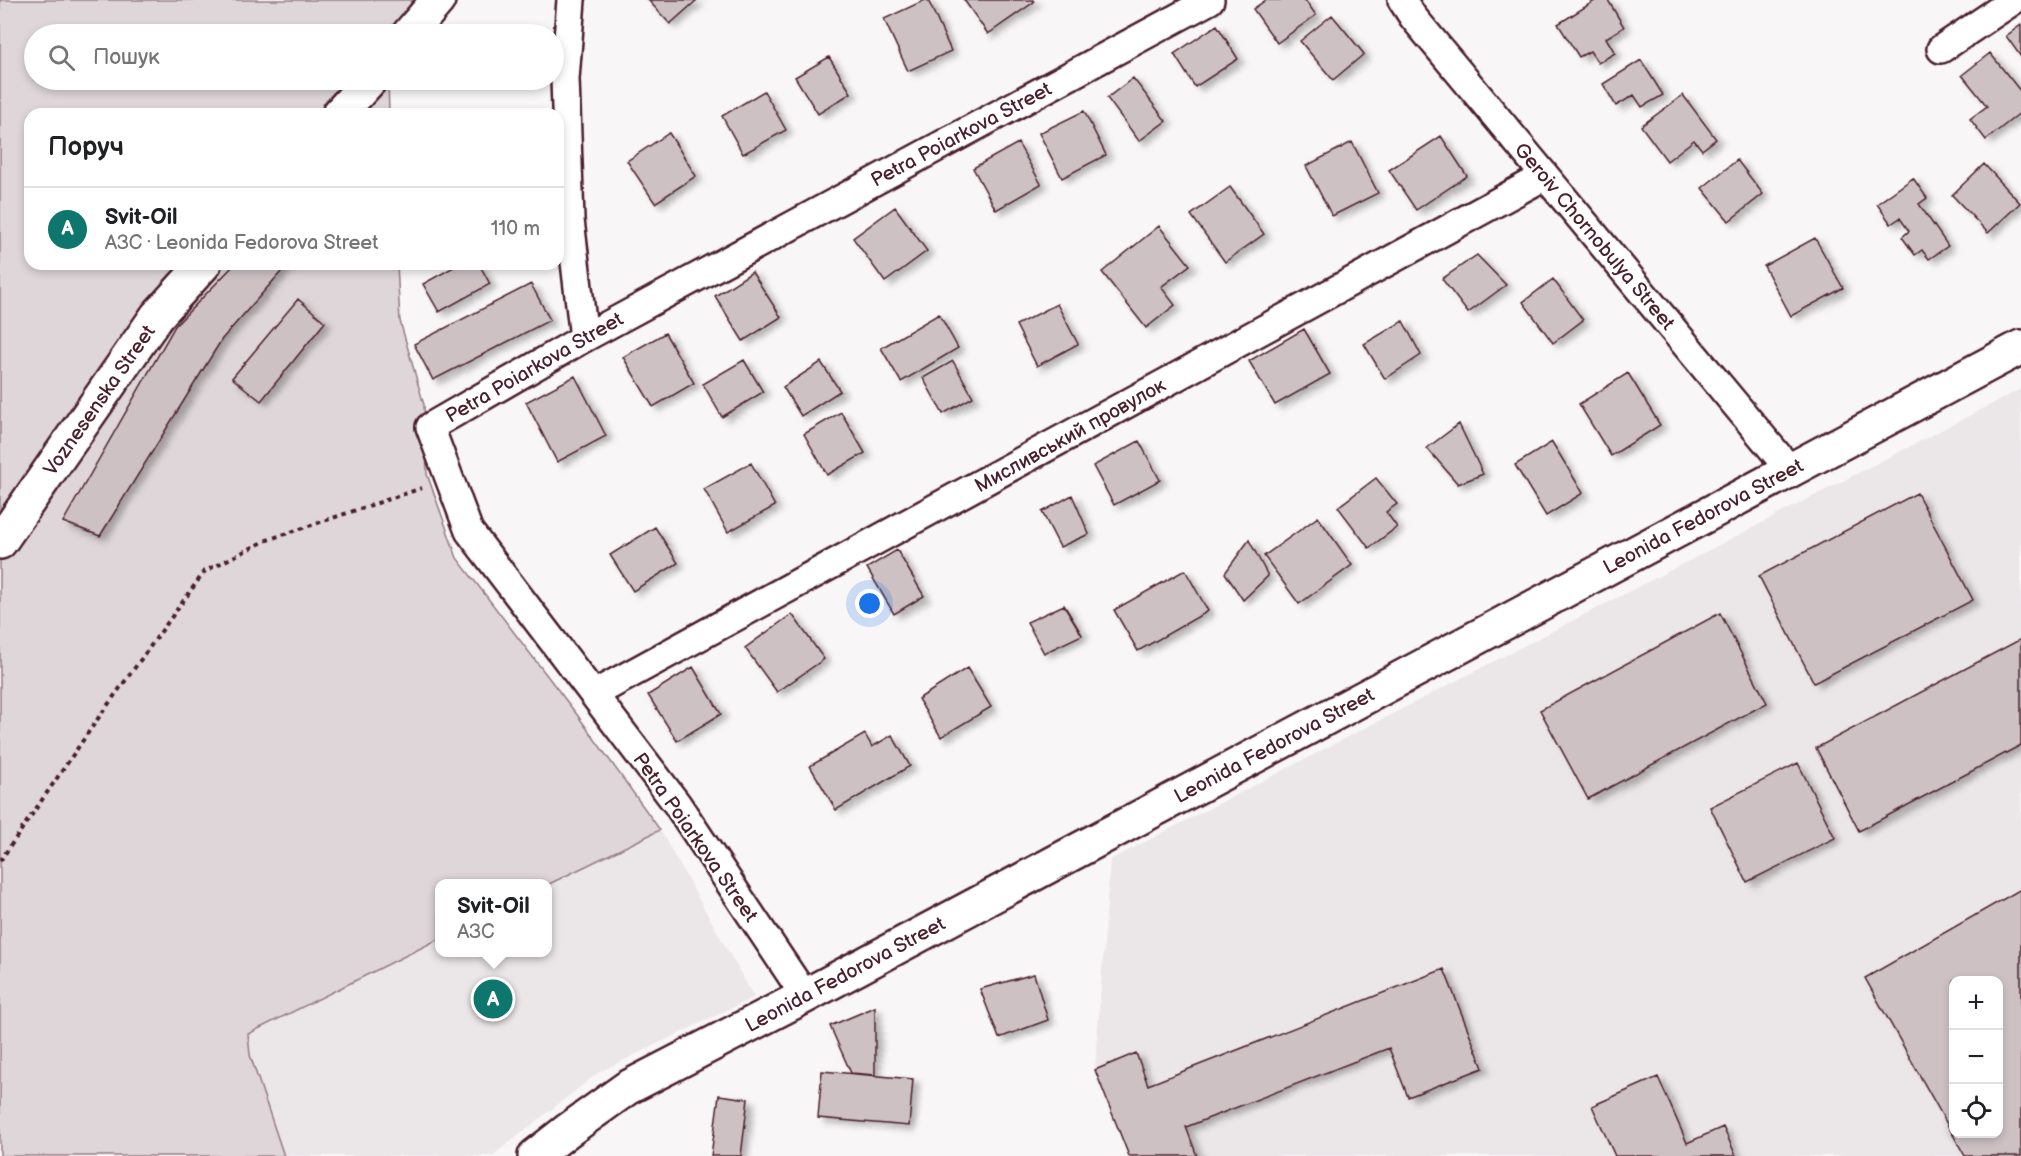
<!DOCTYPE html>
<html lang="uk">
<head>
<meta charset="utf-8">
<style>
  :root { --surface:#fff; --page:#f2f2f2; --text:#202124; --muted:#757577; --line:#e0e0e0; --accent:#0f766e }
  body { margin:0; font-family:"Balsamiq Sans",sans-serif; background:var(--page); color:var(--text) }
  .controls { position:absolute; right:18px; bottom:18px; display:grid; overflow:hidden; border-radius:12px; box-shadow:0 3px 9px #0003 }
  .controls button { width:54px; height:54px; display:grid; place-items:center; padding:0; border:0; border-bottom:2px solid var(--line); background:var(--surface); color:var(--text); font:30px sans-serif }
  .you { position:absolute; left:870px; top:604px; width:21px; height:21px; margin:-15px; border:4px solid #fff; border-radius:50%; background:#1a73e8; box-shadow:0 0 0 9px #1a73e833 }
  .badge { display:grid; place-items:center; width:39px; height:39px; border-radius:50%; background:var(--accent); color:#fff; font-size:20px; font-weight:700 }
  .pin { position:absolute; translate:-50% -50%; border:3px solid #fff; box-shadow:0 2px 6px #0006 }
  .popup { position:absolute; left:435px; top:879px; width:117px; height:78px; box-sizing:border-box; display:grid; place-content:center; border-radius:12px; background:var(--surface); filter:drop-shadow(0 2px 4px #0005); font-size:20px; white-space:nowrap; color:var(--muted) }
  .popup b { font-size:22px; color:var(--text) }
  .popup::after { content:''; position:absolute; left:50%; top:100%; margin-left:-12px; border:12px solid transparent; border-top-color:var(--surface) }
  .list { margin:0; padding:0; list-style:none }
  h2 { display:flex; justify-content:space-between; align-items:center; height:78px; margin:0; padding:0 24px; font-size:26px }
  h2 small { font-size:20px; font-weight:400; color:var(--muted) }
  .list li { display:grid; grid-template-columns:39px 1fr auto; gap:18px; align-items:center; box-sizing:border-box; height:84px; padding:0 24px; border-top:2px solid var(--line) }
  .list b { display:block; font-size:22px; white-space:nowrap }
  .list p { margin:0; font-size:20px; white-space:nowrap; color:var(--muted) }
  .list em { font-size:20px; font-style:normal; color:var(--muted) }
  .icon { flex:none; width:33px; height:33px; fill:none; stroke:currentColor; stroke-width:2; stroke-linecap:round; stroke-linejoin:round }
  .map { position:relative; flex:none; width:2021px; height:1156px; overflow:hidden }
  .search { position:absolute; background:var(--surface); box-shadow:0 3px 9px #0003; left:24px; top:24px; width:540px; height:66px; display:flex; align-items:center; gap:15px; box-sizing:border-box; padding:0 21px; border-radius:33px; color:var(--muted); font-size:22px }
  .panel { position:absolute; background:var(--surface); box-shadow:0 3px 9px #0003; left:24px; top:108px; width:540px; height:162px; border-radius:18px }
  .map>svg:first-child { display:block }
  .built { fill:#ebe6e8; fill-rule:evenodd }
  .green { fill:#ded6d9; stroke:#947a82; stroke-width:1.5 }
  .building { fill:#cdc1c4; stroke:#4a1f2b; stroke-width:1.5; fill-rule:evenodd; filter:url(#shadow) }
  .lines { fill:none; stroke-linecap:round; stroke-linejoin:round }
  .street-casing { stroke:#4a1f2b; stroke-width:32 }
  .secondary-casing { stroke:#4a1f2b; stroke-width:38 }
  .path { stroke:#4a1f2b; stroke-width:4; stroke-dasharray:4.5 4.5; stroke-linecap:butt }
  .street { stroke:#fff; stroke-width:27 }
  .secondary { stroke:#fff; stroke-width:33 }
  .labels { text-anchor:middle; stroke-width:4.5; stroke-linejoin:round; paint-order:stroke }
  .street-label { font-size:20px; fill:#4a1f2b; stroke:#fff }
</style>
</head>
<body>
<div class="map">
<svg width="2021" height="1156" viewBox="0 0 2021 1156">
  <defs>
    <filter id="shadow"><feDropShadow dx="6" dy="4" stdDeviation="3" flood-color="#0004"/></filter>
  </defs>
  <rect width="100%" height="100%" fill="#f8f6f7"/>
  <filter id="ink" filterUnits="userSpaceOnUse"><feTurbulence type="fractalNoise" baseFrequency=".0167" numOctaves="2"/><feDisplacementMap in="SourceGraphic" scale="12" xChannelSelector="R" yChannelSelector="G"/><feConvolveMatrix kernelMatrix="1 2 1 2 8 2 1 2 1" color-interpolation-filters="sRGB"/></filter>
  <g filter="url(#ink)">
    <!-- built -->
    <path class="built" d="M 2021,389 L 2021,1156 L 1129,1156 L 1095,1070 L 1110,860 ZM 1954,980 L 1998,980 L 1998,1134 L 1954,1134 Z
      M 660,830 L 754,997 L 599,1072 L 492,1156 L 284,1156 L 250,1055 L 248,1034 L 439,939 L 439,952 L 547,952 L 547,885 Z"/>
    <!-- green -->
    <path class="green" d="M 0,0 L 412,0 L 398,34 L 34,34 L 34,80 L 388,80 L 389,114 L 30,114 L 30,264 L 397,264 L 400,321 L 424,405 L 427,474 L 457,558 L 578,716 L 660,830 L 547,885 L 547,884 L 439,884 L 439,939 L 248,1034 L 250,1055 L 284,1156 L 0,1156 Z"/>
    <!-- building -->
    <path class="building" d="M 648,0 L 697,0 L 670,24 Z
      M 925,0 L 928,0 L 951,51 L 908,71 L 884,19 Z
      M 964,0 L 1033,0 L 1034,2 L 988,34 Z
      M 1266,0 L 1305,0 L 1316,15 L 1277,43 L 1253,9 Z
      M 1596,0 L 1608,0 L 1624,27 L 1606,38 L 1615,53 L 1598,63 L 1590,51 L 1579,57 L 1558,24 Z
      M 1332,15 L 1364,54 L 1333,80 L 1300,41 Z
      M 1217,25 L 1238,59 L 1195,87 L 1174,54 Z
      M 2021,25 L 2021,57 L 2006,36 Z
      M 1990,53 L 2021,92 L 2021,112 L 1986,140 L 1970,119 L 1987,106 L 1962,75 Z
      M 829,57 L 851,93 L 818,114 L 795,77 Z
      M 1641,60 L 1663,95 L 1642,107 L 1634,95 L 1616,106 L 1603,84 Z
      M 1133,78 L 1166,121 L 1139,141 L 1107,98 Z
      M 764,91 L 786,130 L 743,154 L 722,116 Z
      M 1683,95 L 1716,139 L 1702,150 L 1694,140 L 1667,161 L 1641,126 Z
      M 1084,111 L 1106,155 L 1062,178 L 1039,133 Z
      M 669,133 L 696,176 L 655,203 L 627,161 Z
      M 1441,136 L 1467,176 L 1416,210 L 1389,170 Z
      M 1352,142 L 1378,193 L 1332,216 L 1306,166 Z
      M 1018,143 L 1041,184 L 996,210 L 973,168 Z
      M 1737,160 L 1763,194 L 1729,221 L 1702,188 Z
      M 1984,164 L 2020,203 L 1988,233 L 1952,195 Z
      M 1913,178 L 1927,198 L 1919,204 L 1948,246 L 1929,259 L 1922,250 L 1915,255 L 1902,237 L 1909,231 L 1900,218 L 1891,224 L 1877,204 Z
      M 1230,187 L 1264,234 L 1225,262 L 1191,215 Z
      M 895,207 L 927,251 L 885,282 L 853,238 Z
      M 1159,226 L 1190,265 L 1161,287 L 1175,305 L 1146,328 L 1102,272 Z
      M 1815,238 L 1843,288 L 1791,316 L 1764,266 Z
      M 1477,255 L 1506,285 L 1468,313 L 1442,279 Z
      M 235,264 L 288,264 L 222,339 L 100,536 L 63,522 L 175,326 Z
      M 459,264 L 479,264 L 490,284 L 439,312 L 423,284 Z
      M 752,272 L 781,317 L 743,341 L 715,296 Z
      M 1553,279 L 1583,320 L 1553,343 L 1523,302 Z
      M 531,284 L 550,320 L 433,380 L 414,344 Z
      M 298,299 L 325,322 L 261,401 L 232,378 Z
      M 1057,304 L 1078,344 L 1037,366 L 1016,325 Z
      M 939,314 L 958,348 L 901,382 L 881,348 Z
      M 1403,321 L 1421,355 L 1385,379 L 1364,344 Z
      M 1304,329 L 1330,374 L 1275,405 L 1249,361 Z
      M 665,333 L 694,383 L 653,407 L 623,357 Z
      M 744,360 L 763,392 L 722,417 L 703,384 Z
      M 953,361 L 973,397 L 943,414 L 923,378 Z
      M 821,362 L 840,391 L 801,416 L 783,387 Z
      M 1628,373 L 1660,425 L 1611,456 L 1579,404 Z
      M 575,376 L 606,436 L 557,462 L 526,402 Z
      M 841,412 L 865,453 L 827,475 L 804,434 Z
      M 1459,424 L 1483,474 L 1458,484 L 1427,448 Z
      M 1139,441 L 1160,480 L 1114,505 L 1093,466 Z
      M 1552,442 L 1583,493 L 1546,516 L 1515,465 Z
      M 751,463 L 775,506 L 728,532 L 704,489 Z
      M 1376,478 L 1397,504 L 1386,512 L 1397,527 L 1369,548 L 1338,507 Z
      M 1917,493 L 1973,600 L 1814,683 L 1759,576 Z
      M 1072,495 L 1089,534 L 1060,547 L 1042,512 Z
      M 1318,517 L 1352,565 L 1299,604 L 1264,556 Z
      M 655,527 L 678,563 L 633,591 L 610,555 Z
      M 1249,540 L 1268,576 L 1243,600 L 1225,573 Z
      M 897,550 L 924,596 L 894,614 L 867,568 Z
      M 1185,570 L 1208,611 L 1138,651 L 1114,610 Z
      M 1064,605 L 1082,635 L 1044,653 L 1027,622 Z
      M 1720,613 L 1767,703 L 1588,799 L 1540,710 Z
      M 792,614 L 824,659 L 777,692 L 745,648 Z
      M 2021,639 L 2021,745 L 1859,831 L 1816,748 Z
      M 693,667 L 721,714 L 677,741 L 648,695 Z
      M 967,668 L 991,707 L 941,737 L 918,699 Z
      M 865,734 L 872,747 L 892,735 L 910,766 L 836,810 L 810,766 Z
      M 1798,763 L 1835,838 L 1747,882 L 1710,807 Z
      M 2021,889 L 2021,1156 L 1965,1156 L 1865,978 ZM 1954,980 L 1998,980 L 1998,1134 L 1954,1134 Z
      M 1444,969 L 1483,1068 L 1408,1097 L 1389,1048 L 1186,1127 L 1197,1156 L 1129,1156 L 1095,1070 L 1136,1053 L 1148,1085 Z
      M 1034,974 L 1048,1020 L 999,1038 L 980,989 Z
      M 875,1007 L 875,1075 L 851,1073 L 830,1026 Z
      M 822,1071 L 913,1079 L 909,1126 L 818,1118 Z
      M 1658,1077 L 1687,1143 L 1723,1127 L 1736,1156 L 1615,1156 L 1592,1106 Z
      M 719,1095 L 748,1099 L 741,1156 L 711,1156 Z"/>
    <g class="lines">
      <defs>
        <path id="street" d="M 571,0 L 565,79 L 570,220 L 584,338
          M 1402,0 L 1413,17 L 1790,470
          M 1941,49 L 2014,0
          M 594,694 L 1545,176
          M 805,996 L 677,804 L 469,531 L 430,427 L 584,338 L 1210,0"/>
        <path id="secondary" d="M 409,34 L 438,0
          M 339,114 L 370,80
          M 0,542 L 157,316 L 204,264
          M 535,1156 L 567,1131 L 627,1088 L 805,996 L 2021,347"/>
      </defs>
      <!-- street casing -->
      <use href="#street" class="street-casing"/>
      <!-- secondary casing -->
      <use href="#secondary" class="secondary-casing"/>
      <!-- path -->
      <path class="path" d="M 0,861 L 99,717 L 205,571 L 267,540 L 422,488"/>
      <!-- street -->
      <use href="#street" class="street"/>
      <!-- secondary -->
      <use href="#secondary" class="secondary"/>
    </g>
  </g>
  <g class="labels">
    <!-- street labels -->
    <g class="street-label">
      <text transform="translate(961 134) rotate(-28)" y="7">Petra Poiarkova Street</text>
      <text transform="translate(1595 236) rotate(50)" y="7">Geroiv Chornobulya Street</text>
      <text transform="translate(534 367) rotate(-30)" y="7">Petra Poiarkova Street</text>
      <text transform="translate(99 400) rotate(-55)" y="7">Voznesenska Street</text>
      <text transform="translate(1070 435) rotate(-29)" y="7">Мисливський провулок</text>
      <text transform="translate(1703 516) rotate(-28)" y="7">Leonida Fedorova Street</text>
      <text transform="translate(1274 745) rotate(-28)" y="7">Leonida Fedorova Street</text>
      <text transform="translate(696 837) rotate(55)" y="7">Petra Poiarkova Street</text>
      <text transform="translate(845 974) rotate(-28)" y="7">Leonida Fedorova Street</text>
    </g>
  </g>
</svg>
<div class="controls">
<button>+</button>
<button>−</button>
<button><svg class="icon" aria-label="locate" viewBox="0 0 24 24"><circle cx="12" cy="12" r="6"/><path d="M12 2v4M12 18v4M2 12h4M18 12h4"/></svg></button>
</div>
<div class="you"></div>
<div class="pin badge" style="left:493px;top:999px">A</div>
<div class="popup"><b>Svit-Oil</b>АЗС</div>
<div class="search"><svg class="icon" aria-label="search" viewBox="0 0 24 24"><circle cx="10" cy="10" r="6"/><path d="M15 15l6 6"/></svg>Пошук</div>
<section class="panel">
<h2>Поруч<small></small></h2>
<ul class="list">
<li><span class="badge">A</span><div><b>Svit-Oil</b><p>АЗС · Leonida Fedorova Street</p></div><em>110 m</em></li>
</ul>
</section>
</div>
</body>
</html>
